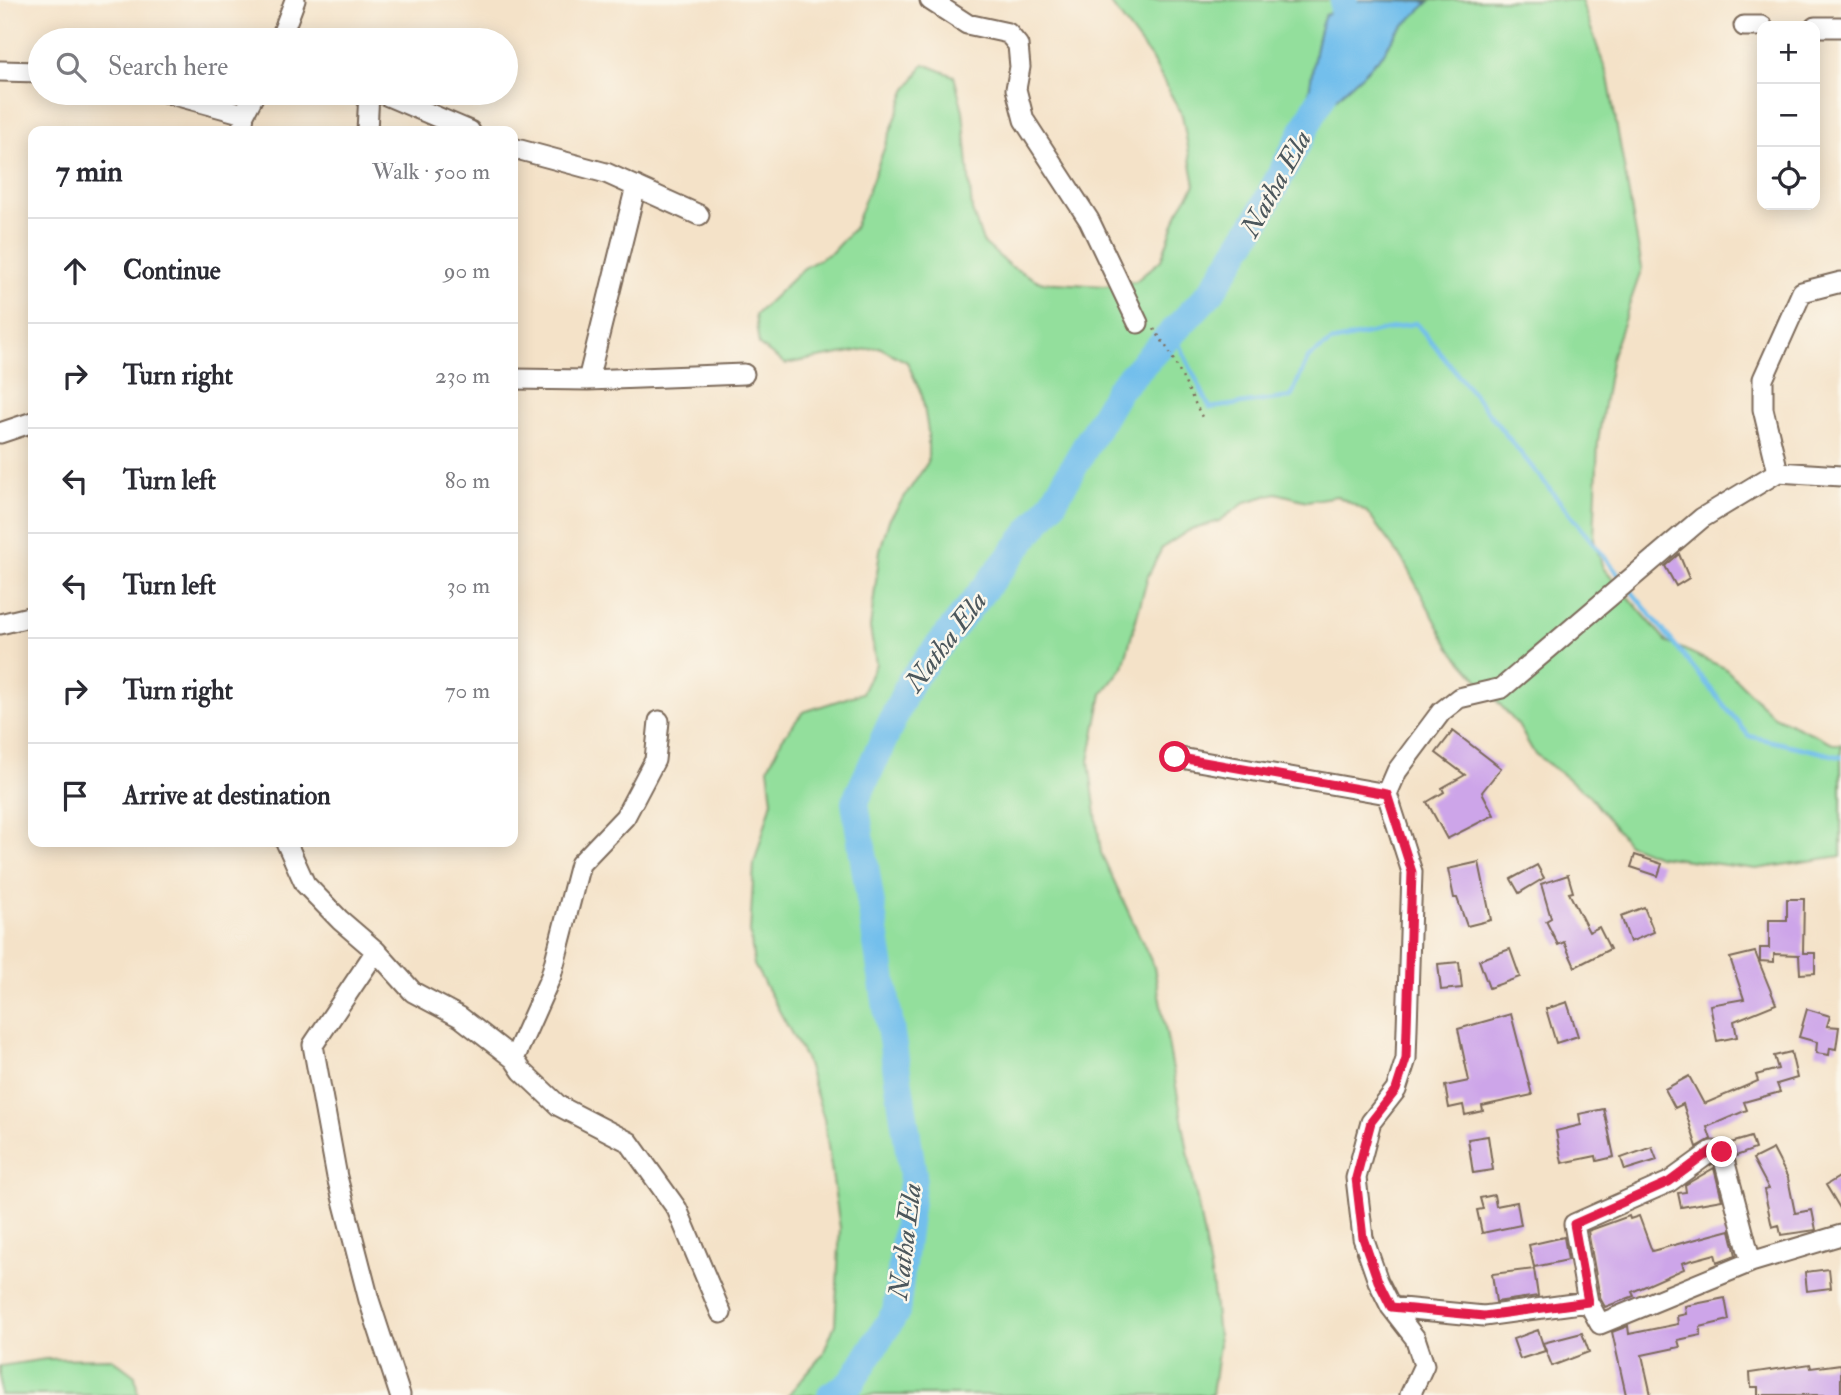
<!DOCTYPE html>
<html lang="en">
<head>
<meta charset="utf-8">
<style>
  :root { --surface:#fff; --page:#f2f2f3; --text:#2b2b33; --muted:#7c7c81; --line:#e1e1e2 }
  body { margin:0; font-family:"IM FELL Double Pica",serif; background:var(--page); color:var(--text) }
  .controls { position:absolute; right:21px; top:21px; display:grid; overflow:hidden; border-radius:14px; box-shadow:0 4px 18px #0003 }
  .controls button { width:63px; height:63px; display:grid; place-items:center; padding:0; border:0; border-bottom:2px solid var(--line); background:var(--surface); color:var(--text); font:35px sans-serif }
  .stop { position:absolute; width:21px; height:21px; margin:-16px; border:5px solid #e11d48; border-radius:50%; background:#fff }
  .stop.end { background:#e11d48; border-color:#fff; box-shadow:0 2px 7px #0008 }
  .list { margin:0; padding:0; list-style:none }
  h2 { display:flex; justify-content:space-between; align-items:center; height:91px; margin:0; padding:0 28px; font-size:30px }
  h2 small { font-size:23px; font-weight:400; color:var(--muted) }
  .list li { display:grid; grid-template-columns:46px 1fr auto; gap:21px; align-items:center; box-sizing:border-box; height:105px; padding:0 28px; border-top:2px solid var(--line) }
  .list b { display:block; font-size:26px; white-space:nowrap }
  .list em { font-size:23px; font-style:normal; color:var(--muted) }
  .icon { flex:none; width:38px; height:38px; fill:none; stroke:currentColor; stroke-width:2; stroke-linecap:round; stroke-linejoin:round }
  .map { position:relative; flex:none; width:1841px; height:1395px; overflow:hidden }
  .search { position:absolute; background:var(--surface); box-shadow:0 4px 18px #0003; left:28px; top:28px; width:490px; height:77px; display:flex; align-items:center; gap:18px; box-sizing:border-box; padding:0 24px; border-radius:38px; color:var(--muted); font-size:26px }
  .panel { position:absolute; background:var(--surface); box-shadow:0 4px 18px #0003; left:28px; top:126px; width:490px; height:721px; border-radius:14px }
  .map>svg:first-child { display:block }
  .green { fill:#93df9c; stroke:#67845d; stroke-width:2 }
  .water { fill:#73bfec; stroke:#577485; stroke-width:2 }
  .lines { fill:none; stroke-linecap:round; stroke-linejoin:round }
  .stream { stroke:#73bfec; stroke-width:4.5 }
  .river { stroke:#73bfec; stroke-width:28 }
  .building { fill:#cda5e9 }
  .street-casing { stroke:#7c6a5a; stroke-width:23 }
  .path { stroke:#7c6a5a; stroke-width:2.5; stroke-dasharray:2 5; stroke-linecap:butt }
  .street { stroke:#fff; stroke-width:19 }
  .route { stroke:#e11d48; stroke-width:9 }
  .labels { text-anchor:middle; stroke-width:5; stroke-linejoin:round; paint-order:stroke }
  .water-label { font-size:28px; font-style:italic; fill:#4c575c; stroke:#fbf7ec }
</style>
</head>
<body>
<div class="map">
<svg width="1841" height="1395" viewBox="0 0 1841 1395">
  <rect width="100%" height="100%" fill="#fbf7ec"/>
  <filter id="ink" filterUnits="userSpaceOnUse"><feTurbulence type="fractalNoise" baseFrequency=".0143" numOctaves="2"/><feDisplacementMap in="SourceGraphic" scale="14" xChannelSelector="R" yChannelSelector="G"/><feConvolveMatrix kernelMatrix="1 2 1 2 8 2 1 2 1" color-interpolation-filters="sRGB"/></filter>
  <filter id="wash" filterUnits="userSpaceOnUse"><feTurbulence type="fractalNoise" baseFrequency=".00686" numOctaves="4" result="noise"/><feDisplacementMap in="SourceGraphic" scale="28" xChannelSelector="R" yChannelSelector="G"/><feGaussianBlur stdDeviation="1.57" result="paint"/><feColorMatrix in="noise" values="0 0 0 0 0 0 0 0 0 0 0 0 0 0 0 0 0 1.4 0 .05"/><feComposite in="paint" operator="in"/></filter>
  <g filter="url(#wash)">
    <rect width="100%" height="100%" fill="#f4e2c8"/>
    <!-- green -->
    <path class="green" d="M 1108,0 L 1581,0 L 1608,77 L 1642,268 L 1612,355 L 1598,441 L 1594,539 L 1603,568 L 1667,642 L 1725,668 L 1772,715 L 1835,744 L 1841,744 L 1841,856 L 1756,869 L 1658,856 L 1628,844 L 1588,794 L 1534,753 L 1518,725 L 1450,648 L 1404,562 L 1366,511 L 1337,496 L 1307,501 L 1276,493 L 1246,502 L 1219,521 L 1188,531 L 1162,548 L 1148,576 L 1123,667 L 1102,694 L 1089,761 L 1101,853 L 1154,967 L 1212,1281 L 1219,1345 L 1212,1395 L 788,1395 L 823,1354 L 835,1324 L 840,1228 L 824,1119 L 805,1058 L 754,965 L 750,932 L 754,864 L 772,801 L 768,768 L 782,739 L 803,712 L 862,693 L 876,664 L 870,628 L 880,550 L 889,520 L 928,462 L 928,431 L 922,395 L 907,362 L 879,347 L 785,364 L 759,345 L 755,315 L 804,268 L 832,252 L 854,228 L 906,91 L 924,64 L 954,76 L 963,111 L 972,210 L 983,242 L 1010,266 L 1040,282 L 1104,286 L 1136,281 L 1161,260 L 1178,212 L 1195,185 L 1182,115 L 1151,58 Z
      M 111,1358 L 135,1376 L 138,1395 L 0,1395 L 0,1366 L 46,1359 Z"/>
    <!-- water -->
    <path class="water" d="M 1360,0 L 1429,2 L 1397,32 L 1383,54 L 1363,74 L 1321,112 L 1304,117 C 1313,83 1312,47 1325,15 Z"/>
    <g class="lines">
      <!-- stream -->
      <path class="stream" d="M 1173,332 L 1210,408 L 1291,397 L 1308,358 L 1331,342 L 1416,323 L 1623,580
        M 1628,587 L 1749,736 L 1841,757"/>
      <!-- river -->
      <path class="river" d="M 1342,43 L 1344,0
        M 831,1395 L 850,1384 L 896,1312 L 913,1175 L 855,802 L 910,682 L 1052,504 L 1119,389 L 1212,291 L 1258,218 L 1330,81"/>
    </g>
    <g id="blocks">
      <!-- building -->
      <path class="building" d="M 1679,554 L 1689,578 L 1676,586 L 1665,566 Z
        M 1453,731 L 1501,768 L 1482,792 L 1494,815 L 1447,839 L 1427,802 L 1444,792 L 1442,788 L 1465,775 L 1436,753 Z
        M 1635,855 L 1662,864 L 1658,876 L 1631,867 Z
        M 1479,862 L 1491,920 L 1467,926 L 1457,898 L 1454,898 L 1448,869 Z
        M 1537,865 L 1544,878 L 1519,893 L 1511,879 Z
        M 1568,875 L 1573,892 L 1569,893 L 1589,932 L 1599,927 L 1610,949 L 1575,967 L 1564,942 L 1558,945 L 1546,921 L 1551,918 L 1541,884 Z
        M 1787,899 L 1804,899 L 1803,953 L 1815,953 L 1815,973 L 1800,974 L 1799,955 L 1774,954 L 1774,962 L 1760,961 L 1760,948 L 1769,948 L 1769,920 L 1787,920 Z
        M 1644,907 L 1654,932 L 1630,942 L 1621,916 Z
        M 1510,949 L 1520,977 L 1489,988 L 1479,960 Z
        M 1755,952 L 1776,1004 L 1734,1021 L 1737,1037 L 1717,1041 L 1710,1005 L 1744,999 L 1730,958 Z
        M 1459,962 L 1462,988 L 1441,990 L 1438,964 Z
        M 1567,1002 L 1578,1036 L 1556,1043 L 1546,1009 Z
        M 1807,1009 L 1830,1016 L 1827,1026 L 1839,1027 L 1836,1049 L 1830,1048 L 1829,1055 L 1816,1053 L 1817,1042 L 1799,1037 Z
        M 1511,1014 L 1532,1095 L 1482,1106 L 1483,1111 L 1465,1115 L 1463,1105 L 1449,1108 L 1445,1086 L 1469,1081 L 1458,1029 Z
        M 1791,1052 L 1797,1078 L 1777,1084 L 1780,1092 L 1744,1102 L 1747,1110 L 1707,1127 L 1711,1139 L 1697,1147 L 1683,1104 L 1675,1108 L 1665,1089 L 1689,1076 L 1704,1104 L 1758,1081 L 1756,1075 L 1778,1069 L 1774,1056 Z
        M 1604,1109 L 1614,1157 L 1597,1161 L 1596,1156 L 1562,1163 L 1556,1131 L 1581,1125 L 1579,1114 Z
        M 1488,1136 L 1493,1170 L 1473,1173 L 1468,1139 Z
        M 1751,1137 L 1755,1149 L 1736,1156 L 1731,1143 Z
        M 1652,1147 L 1657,1160 L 1625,1170 L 1621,1158 Z
        M 1773,1149 L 1788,1178 L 1795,1213 L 1812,1210 L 1816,1230 L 1781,1235 L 1779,1225 L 1772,1227 L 1764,1190 L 1769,1189 L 1753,1159 Z
        M 1714,1168 L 1722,1200 L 1681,1207 L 1678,1193 L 1686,1192 L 1685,1185 Z
        M 1841,1176 L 1841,1210 L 1826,1185 Z
        M 1494,1195 L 1496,1206 L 1517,1202 L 1521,1225 L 1482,1233 L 1477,1210 L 1483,1209 L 1480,1198 Z
        M 1629,1216 L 1630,1219 L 1639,1216 L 1652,1251 L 1730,1230 L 1736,1255 L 1717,1262 L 1715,1254 L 1682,1263 L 1684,1269 L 1632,1292 L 1634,1296 L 1605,1307 L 1600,1298 L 1588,1231 Z
        M 1564,1237 L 1568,1260 L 1534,1267 L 1529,1245 Z
        M 1534,1269 L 1538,1296 L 1496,1302 L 1492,1274 Z
        M 1829,1269 L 1831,1288 L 1807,1291 L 1805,1272 Z
        M 1725,1298 L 1729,1320 L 1700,1327 L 1701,1335 L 1678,1340 L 1680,1347 L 1642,1355 L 1651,1395 L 1626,1395 L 1612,1332 L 1628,1326 L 1629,1334 L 1678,1324 L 1677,1316 L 1686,1314 L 1685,1306 Z
        M 1538,1330 L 1545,1351 L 1520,1359 L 1513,1339 Z
        M 1582,1333 L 1589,1352 L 1552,1366 L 1543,1343 Z
        M 1810,1364 L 1811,1368 L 1841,1364 L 1841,1395 L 1758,1395 L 1758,1387 L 1751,1387 L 1750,1373 Z"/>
    </g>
  </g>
  <g filter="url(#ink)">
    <use href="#blocks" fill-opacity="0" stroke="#7c6a5a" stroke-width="2"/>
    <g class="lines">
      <defs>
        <path id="street" d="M 930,0 L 967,24 L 1008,33 L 1018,45 L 1020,67 L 1016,89 L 1024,120 L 1089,220 L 1138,323
          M 1744,26 L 1762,26
          M 1815,27 L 1841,27
          M 280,40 L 295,0
          M 0,71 L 40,72
          M 167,93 L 244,114
          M 381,93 L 470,131
          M 242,131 L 244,114 L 255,93
          M 367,131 L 369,93
          M 513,148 L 606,173 L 699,215
          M 513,379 L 588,380 L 744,374
          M 588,380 L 636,186
          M 0,433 L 33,422
          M 1778,472 L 1763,409 L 1763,379 L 1802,292 L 1841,282
          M 0,624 L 33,616
          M 1175,757 L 1387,794
          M 286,842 L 305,884 L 340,920 L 376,951 L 413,992 L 460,1017 L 514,1059 L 522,1071 L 559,1106 L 629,1142 L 677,1209 L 721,1313
          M 376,951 L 313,1045 L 337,1177 L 369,1300 L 400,1395
          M 514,1059 L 551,976 L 580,864 L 625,817 L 655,760 L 659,721
          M 1588,1302 L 1574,1224 L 1669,1182 L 1712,1151 L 1722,1152 L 1751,1262
          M 1391,1307 L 1484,1316 L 1588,1302 L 1600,1324 L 1751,1262 L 1841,1235
          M 1410,1395 L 1424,1365 L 1415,1338 L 1391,1307 L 1378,1281 L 1363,1238 L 1356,1178 L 1371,1122 L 1396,1090 L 1406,1059 L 1412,872 L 1387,794 L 1397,771 L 1441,712 L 1459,698 L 1502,688 L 1702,518 L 1778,472 L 1841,476"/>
      </defs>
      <!-- street casing -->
      <use href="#street" class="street-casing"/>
      <!-- path -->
      <path class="path" d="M 1154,329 L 1169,351 L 1203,419"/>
      <!-- street -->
      <use href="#street" class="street"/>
    </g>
  </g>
  <g class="lines" filter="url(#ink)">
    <!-- route -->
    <path class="route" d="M 1175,757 L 1387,794 L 1412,872 L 1406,1059 L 1396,1090 L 1371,1122 L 1356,1178 L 1363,1238 L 1378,1281 L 1391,1307 L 1484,1316 L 1588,1302 L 1574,1224 L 1669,1182 L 1712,1150 L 1722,1152"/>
  </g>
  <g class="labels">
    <!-- water labels -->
    <g class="water-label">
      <text transform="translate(1275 183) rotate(-61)" y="10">Natha Ela</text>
      <text transform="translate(945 641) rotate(-53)" y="10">Natha Ela</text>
      <text transform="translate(904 1241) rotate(-83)" y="10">Natha Ela</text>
    </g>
  </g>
</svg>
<div class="controls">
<button>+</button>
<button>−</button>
<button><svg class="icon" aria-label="locate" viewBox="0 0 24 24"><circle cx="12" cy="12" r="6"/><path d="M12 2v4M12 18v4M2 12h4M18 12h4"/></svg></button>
</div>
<div class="stop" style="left:1175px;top:757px"></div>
<div class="stop end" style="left:1722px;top:1152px"></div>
<div class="search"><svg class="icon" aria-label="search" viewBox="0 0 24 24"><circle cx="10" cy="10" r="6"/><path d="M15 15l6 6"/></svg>Search here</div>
<section class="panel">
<h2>7 min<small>Walk · 500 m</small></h2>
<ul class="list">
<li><svg class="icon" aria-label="ahead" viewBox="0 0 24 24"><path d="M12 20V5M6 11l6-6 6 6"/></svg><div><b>Continue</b></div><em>90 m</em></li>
<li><svg class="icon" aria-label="right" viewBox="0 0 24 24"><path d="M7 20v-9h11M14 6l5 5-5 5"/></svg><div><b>Turn right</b></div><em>230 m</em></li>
<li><svg class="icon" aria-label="left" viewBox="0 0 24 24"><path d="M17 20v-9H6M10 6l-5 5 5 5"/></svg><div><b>Turn left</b></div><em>80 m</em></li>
<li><svg class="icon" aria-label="left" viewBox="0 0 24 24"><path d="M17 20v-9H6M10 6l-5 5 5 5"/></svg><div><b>Turn left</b></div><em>30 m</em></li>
<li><svg class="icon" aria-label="right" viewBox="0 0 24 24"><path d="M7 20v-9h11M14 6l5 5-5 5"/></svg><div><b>Turn right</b></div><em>70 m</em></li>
<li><svg class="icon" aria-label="arrive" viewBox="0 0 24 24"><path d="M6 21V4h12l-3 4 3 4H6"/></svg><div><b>Arrive at destination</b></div></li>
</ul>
</section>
</div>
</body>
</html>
